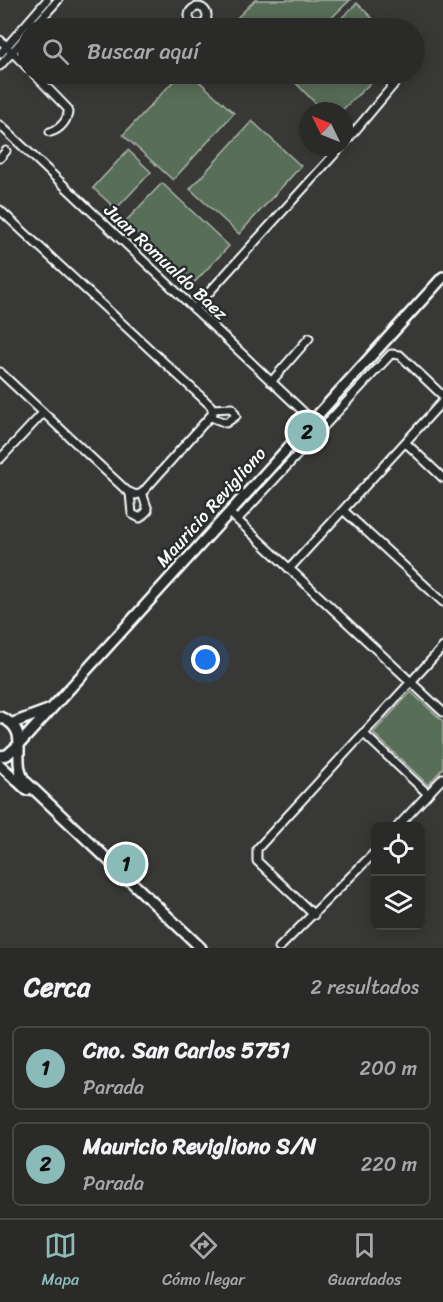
<!DOCTYPE html>
<html lang="es">
<head>
<meta charset="utf-8">
<style>
  :root { --surface:#2a2a28; --page:#363634; --text:#f1f3f6; --muted:#a5a7a8; --line:#464645; --accent:#8bbbb9 }
  body { margin:0; font-family:Sriracha,sans-serif; background:var(--page); color:var(--text) }
  .controls { position:absolute; right:18px; bottom:18px; display:grid; overflow:hidden; border-radius:9px; box-shadow:0 3px 15px #0003 }
  .controls button { width:54px; height:54px; display:grid; place-items:center; padding:0; border:0; border-bottom:2px solid var(--line); background:var(--surface); color:var(--text); font:30px sans-serif }
  .compass { position:absolute; left:299px; top:102px; width:54px; height:54px; border-radius:50%; background:var(--surface); box-shadow:0 3px 15px #0003; rotate:313deg }
  .you { position:absolute; left:206px; top:660px; width:21px; height:21px; margin:-15px; border:4px solid #fff; border-radius:50%; background:#1a73e8; box-shadow:0 0 0 9px #1a73e833 }
  .badge { display:grid; place-items:center; width:39px; height:39px; border-radius:50%; background:var(--accent); color:#111; font-size:20px; font-weight:700 }
  .pin { position:absolute; translate:-50% -50%; border:3px solid #fff; box-shadow:0 2px 6px #0006 }
  .list { margin:0; padding:0; list-style:none }
  h2 { display:flex; justify-content:space-between; align-items:center; height:78px; margin:0; padding:0 24px; font-size:26px }
  h2 small { font-size:20px; font-weight:400; color:var(--muted) }
  .list li { display:grid; grid-template-columns:39px 1fr auto; gap:18px; align-items:center; box-sizing:border-box; height:84px; margin:0 12px 12px; padding:0 12px; border:2px solid var(--line); border-radius:9px }
  .list b { display:block; font-size:22px; white-space:nowrap }
  .list p { margin:0; font-size:20px; white-space:nowrap; color:var(--muted) }
  .list em { font-size:20px; font-style:normal; color:var(--muted) }
  .icon { flex:none; width:33px; height:33px; fill:none; stroke:currentColor; stroke-width:2; stroke-linecap:round; stroke-linejoin:round }
  .map { position:relative; flex:none; width:443px; height:948px; overflow:hidden }
  .search { position:absolute; background:var(--surface); box-shadow:0 3px 15px #0003; left:18px; right:18px; top:18px; height:66px; display:flex; align-items:center; gap:15px; box-sizing:border-box; padding:0 21px; border-radius:33px; color:var(--muted); font-size:22px }
  .sheet { height:270px; background:var(--surface) }
  nav { display:flex; justify-content:space-around; align-items:center; box-sizing:border-box; height:84px; border-top:2px solid var(--line); background:var(--surface); font-size:16px; color:var(--muted) }
  nav a { display:grid; justify-items:center; gap:3px }
  nav .on { color:var(--accent) }
  .map>svg:first-child { display:block }
  .green { fill:#596e59; stroke:#acb6ac; stroke-width:1.5 }
  .lines { fill:none; stroke-linecap:round; stroke-linejoin:round }
  .street-casing { stroke:#fff; stroke-width:11 }
  .secondary-casing { stroke:#fff; stroke-width:14 }
  .street { stroke:#2a2d2e; stroke-width:7 }
  .secondary { stroke:#2a2d2e; stroke-width:9 }
  .labels { text-anchor:middle; stroke-width:5; stroke-linejoin:round; paint-order:stroke }
  .street-label { font-size:18px; fill:#fff; stroke:#2a2d2e }
</style>
</head>
<body>
<div class="map">
<svg width="443" height="948" viewBox="0 0 443 948">
  <rect width="100%" height="100%" fill="#383836"/>
  <filter id="ink" filterUnits="userSpaceOnUse"><feTurbulence type="fractalNoise" baseFrequency=".0167" numOctaves="2"/><feDisplacementMap in="SourceGraphic" scale="12" xChannelSelector="R" yChannelSelector="G"/><feConvolveMatrix kernelMatrix="1 2 1 2 8 2 1 2 1" color-interpolation-filters="sRGB"/></filter>
  <g filter="url(#ink)">
    <!-- green -->
    <path class="green" d="M 255,0 L 350,0 L 321,28 L 242,28 L 234,21 Z
      M 357,3 L 382,28 L 331,28 Z
      M 180,74 L 191,74 L 234,113 L 173,180 L 123,135 Z
      M 287,74 L 380,74 L 341,111 L 323,111 Z
      M 252,121 L 301,166 L 239,234 L 190,189 Z
      M 128,150 L 151,172 L 116,209 L 93,188 Z
      M 162,183 L 229,246 L 192,285 L 125,222 Z
      M 411,692 L 443,721 L 443,768 L 428,785 L 373,733 Z"/>
    <g class="lines">
      <defs>
        <path id="street" d="M189 16a9 9 0 1 1 18 0a9 9 0 1 1-18 0Z
          M 33,28 L 58,0
          M 0,40 L 28,68
          M 0,54 L 47,0
          M 0,66 L 28,34
          M 34,74 L 68,109 C 69,119 60,130 50,132
          M 0,125 L 312,420
          M 344,144 L 401,76
          M 0,158 L 6,151
          M 0,210 L 211,406 L 213,413 L 142,493 L 136,495 L 127,491 L 0,372
          M 194,309 L 341,147
          M 271,382 L 309,338
          M 211,417 L 226,423 L 236,416 L 232,408 L 212,409
          M 406,443 L 443,478
          M 0,459 L 43,413
          M 130,493 L 132,514 L 140,518 L 148,510 L 142,493
          M 343,510 L 443,602
          M 234,517 L 443,712
          M 237,520 L 391,354 L 400,355 L 443,396
          M 289,569 L 443,401
          M 363,733 L 428,794
          M 398,826 L 443,778
          M 314,915 L 257,861 L 257,849 L 443,647
          M 279,948 L 376,851"/>
        <path id="secondary" d="M 0,717 C 33,730 10,756 24,780 L 201,948
          M 13,723 L 51,709
          M 14,750 L 443,277
          M 0,756 L 7,755 L 16,747
          M 0,765 L 27,790"/>
      </defs>
      <!-- street casing -->
      <use href="#street" class="street-casing"/>
      <!-- secondary casing -->
      <use href="#secondary" class="secondary-casing"/>
      <!-- street -->
      <use href="#street" class="street"/>
      <!-- secondary -->
      <use href="#secondary" class="secondary"/>
    </g>
  </g>
  <g class="labels">
    <!-- street labels -->
    <g class="street-label">
      <text transform="translate(166 262) rotate(43)" y="6">Juan Romualdo Baez</text>
      <text transform="translate(211 507) rotate(-48)" y="6">Mauricio Revigliono</text>
    </g>
  </g>
</svg>
<div class="controls">
<button><svg class="icon" aria-label="locate" viewBox="0 0 24 24"><circle cx="12" cy="12" r="6"/><path d="M12 2v4M12 18v4M2 12h4M18 12h4"/></svg></button>
<button><svg class="icon" aria-label="layers" viewBox="0 0 24 24"><path d="M12 4l9 5-9 5-9-5zM3 14l9 5 9-5"/></svg></button>
</div>
<svg class="compass" viewBox="-18 -18 36 36"><path d="M0-13l5 13h-10z" fill="#e53935"/><path d="M0 13l5-13h-10z" fill="#a5a7a8"/></svg>
<div class="you"></div>
<div class="pin badge" style="left:126px;top:864px">1</div>
<div class="pin badge" style="left:307px;top:432px">2</div>
<div class="search"><svg class="icon" aria-label="search" viewBox="0 0 24 24"><circle cx="10" cy="10" r="6"/><path d="M15 15l6 6"/></svg>Buscar aquí</div>
</div>
<section class="sheet">
<h2>Cerca<small>2 resultados</small></h2>
<ul class="list">
<li><span class="badge">1</span><div><b>Cno. San Carlos 5751</b><p>Parada</p></div><em>200 m</em></li>
<li><span class="badge">2</span><div><b>Mauricio Revigliono S/N</b><p>Parada</p></div><em>220 m</em></li>
</ul>
</section>
<nav>
<a class="on"><svg class="icon" aria-label="map" viewBox="0 0 24 24"><path d="M3 6l6-2 6 2 6-2v14l-6 2-6-2-6 2zM9 4v14M15 6v14"/></svg>Mapa</a>
<a><svg class="icon" aria-label="directions" viewBox="0 0 24 24"><path d="M12 3l9 9-9 9-9-9zM9 14v-3h6M13 9l2 2-2 2"/></svg>Cómo llegar</a>
<a><svg class="icon" aria-label="saved" viewBox="0 0 24 24"><path d="M7 4h10v16l-5-4-5 4z"/></svg>Guardados</a>
</nav>
</body>
</html>
